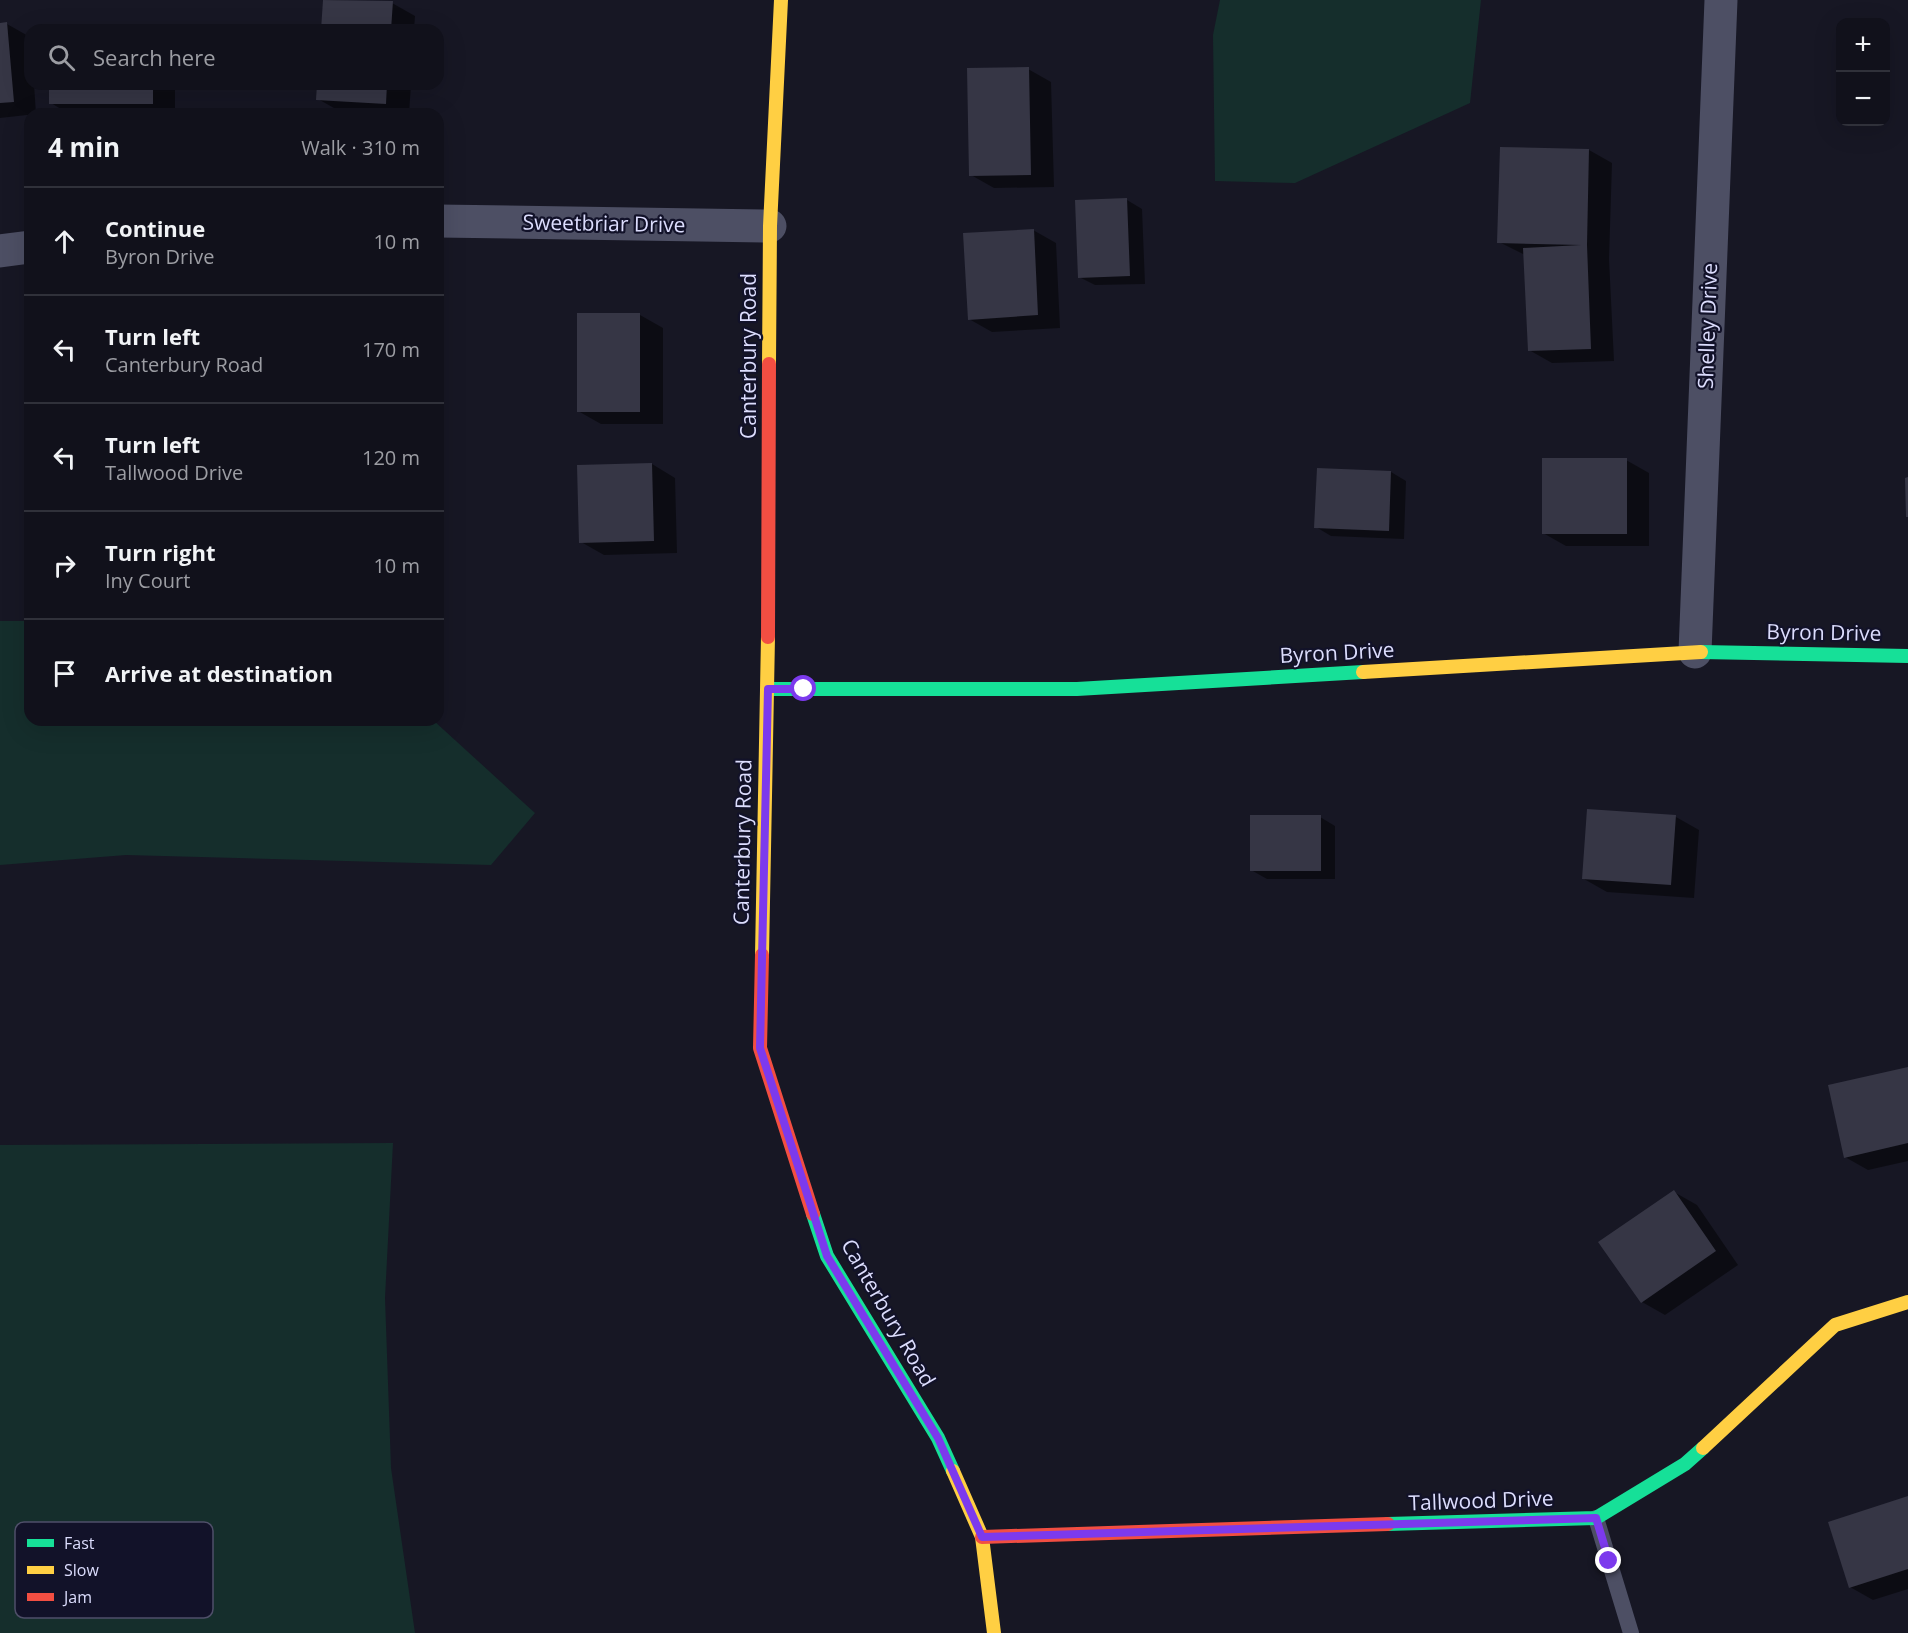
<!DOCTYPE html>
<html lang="en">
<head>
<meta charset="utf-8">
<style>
  :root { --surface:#11111b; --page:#1a1a24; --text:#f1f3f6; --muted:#9c9da3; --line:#30313a }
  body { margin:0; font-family:"Open Sans",sans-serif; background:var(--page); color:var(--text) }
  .controls { position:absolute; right:18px; top:18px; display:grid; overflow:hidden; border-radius:12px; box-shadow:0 6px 24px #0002 }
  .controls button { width:54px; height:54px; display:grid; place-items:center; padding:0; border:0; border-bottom:2px solid var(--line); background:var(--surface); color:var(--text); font:30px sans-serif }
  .stop { position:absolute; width:18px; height:18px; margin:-14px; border:4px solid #7c3aed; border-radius:50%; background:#fff }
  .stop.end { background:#7c3aed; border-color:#fff; box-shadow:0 2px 6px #0008 }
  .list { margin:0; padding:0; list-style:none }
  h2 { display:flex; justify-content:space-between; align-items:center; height:78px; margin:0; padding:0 24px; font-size:26px }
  h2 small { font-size:20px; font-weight:400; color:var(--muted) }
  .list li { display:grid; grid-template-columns:39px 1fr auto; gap:18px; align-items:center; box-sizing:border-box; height:108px; padding:0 24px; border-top:2px solid var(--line) }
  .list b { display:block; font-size:22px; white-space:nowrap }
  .list p { margin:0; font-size:20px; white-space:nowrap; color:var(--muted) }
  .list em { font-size:20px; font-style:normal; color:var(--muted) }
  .icon { flex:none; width:33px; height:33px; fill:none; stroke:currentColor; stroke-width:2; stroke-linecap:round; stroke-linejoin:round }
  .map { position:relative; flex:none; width:1908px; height:1633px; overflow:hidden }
  .search { position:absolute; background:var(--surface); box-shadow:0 6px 24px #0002; left:24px; top:24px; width:420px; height:66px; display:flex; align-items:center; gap:15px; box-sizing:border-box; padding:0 21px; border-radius:18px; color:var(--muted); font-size:22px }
  .panel { position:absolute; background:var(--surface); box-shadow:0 6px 24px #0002; left:24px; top:108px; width:420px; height:618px; border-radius:18px }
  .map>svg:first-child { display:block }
  .green { fill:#152e2c }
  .shadow { fill:#0007 }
  .building { fill:#363645 }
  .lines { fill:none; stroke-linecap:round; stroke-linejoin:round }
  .lane { stroke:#4d4f64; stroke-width:16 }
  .street { stroke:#4d4f64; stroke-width:33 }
  .fast { stroke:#16e098; stroke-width:14 }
  .slow { stroke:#ffcf43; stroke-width:14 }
  .jam { stroke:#f24e42; stroke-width:14 }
  .route { stroke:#7c3aed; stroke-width:8 }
  .labels { text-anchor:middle; stroke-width:4.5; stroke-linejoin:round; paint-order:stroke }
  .street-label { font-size:21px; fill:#dcddfd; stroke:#121229 }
  .key { fill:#121229; stroke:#4f4f69; stroke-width:1.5 }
  .key-label { font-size:16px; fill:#dcddfd }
</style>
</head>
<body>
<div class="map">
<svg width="1908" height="1633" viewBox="0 0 1908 1633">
  <rect width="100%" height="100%" fill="#171724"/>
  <!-- green -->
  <path class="green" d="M 1220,0 L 1481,0 L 1470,103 L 1295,183 L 1215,181 L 1213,35 Z
    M 0,621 L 30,621 L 30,720 L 433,720 L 535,813 L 491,865 L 126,855 L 0,865 Z
    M 393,1143 L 385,1298 L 391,1468 L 415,1633 L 0,1633 L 0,1145 Z"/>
  <!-- shadow -->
  <path class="shadow" d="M 324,0 L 392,3 L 415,16 L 414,30 L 322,30 Z
    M 0,24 L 7,24 L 30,37 L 30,84 L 34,84 L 36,114 L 0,118 Z
    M 1028,69 L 1051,82 L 1054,187 L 994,188 L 971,175 Z
    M 51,84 L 175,84 L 175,114 L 69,114 L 51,103 Z
    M 319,84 L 411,84 L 409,114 L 341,112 L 318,99 Z
    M 1589,150 L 1612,163 L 1609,259 L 1614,361 L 1552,363 L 1529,350 L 1525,255 L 1499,242 Z
    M 1127,200 L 1142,209 L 1145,284 L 1095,285 L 1079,277 L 1077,201 Z
    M 1033,230 L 1056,243 L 1060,328 L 992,332 L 969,319 Z
    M 640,315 L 663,328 L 663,424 L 601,424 L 578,411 Z
    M 1626,460 L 1649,473 L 1649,546 L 1566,546 L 1543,533 Z
    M 652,464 L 675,478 L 677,553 L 604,555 L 581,542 Z
    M 1391,472 L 1406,481 L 1404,539 L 1331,536 L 1316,527 Z
    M 1320,817 L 1335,826 L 1335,879 L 1267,879 L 1251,870 Z
    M 1676,817 L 1699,830 L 1694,898 L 1607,892 L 1584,879 Z
    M 1908,1068 L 1908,1161 L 1868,1170 L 1845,1157 Z
    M 1674,1192 L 1697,1205 L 1738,1265 L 1665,1315 L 1642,1302 Z
    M 1908,1498 L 1908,1589 L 1873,1600 L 1850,1587 Z"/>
  <!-- building -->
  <path class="building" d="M 323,0 L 393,1 L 391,30 L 321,30 Z
    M 7,22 L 14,102 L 0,103 L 0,23 Z
    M 1029,67 L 1031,175 L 969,176 L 967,68 Z
    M 49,84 L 153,84 L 153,104 L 49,104 Z
    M 317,84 L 387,84 L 386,104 L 316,100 Z
    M 1500,147 L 1589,149 L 1587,245 L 1591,349 L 1528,351 L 1523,248 L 1581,245 L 1497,243 Z
    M 1127,198 L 1130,276 L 1078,278 L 1075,200 Z
    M 1034,229 L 1038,315 L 968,320 L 963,233 Z
    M 577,313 L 640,313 L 640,412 L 577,412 Z
    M 1542,458 L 1627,458 L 1627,534 L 1542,534 Z
    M 652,463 L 654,541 L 579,543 L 577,465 Z
    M 1317,468 L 1391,471 L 1389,531 L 1314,528 Z
    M 1908,477 L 1908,517 L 1906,517 L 1905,478 Z
    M 1587,809 L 1676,815 L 1671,885 L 1582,879 Z
    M 1250,815 L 1321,815 L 1321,871 L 1250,871 Z
    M 1908,1067 L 1908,1143 L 1844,1158 L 1828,1085 Z
    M 1674,1190 L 1716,1251 L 1641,1303 L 1598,1242 Z
    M 1908,1496 L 1908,1569 L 1849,1588 L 1828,1522 Z"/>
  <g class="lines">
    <!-- lane -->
    <path class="lane" d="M 1596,1518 L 1631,1633"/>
    <!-- street -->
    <path class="street" d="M 438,221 L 770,226
      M 0,251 L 30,247
      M 1695,652 L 1721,0"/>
    <!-- fast -->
    <path class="fast" d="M 1701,652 L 1908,656
      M 768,689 L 1077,689 L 1363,672
      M 813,1214 L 827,1256 L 938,1438 L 953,1471
      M 1388,1524 L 1596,1518 L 1685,1464 L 1703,1448"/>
    <!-- slow -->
    <path class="slow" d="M 769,364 L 770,226 L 781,0
      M 1363,672 L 1701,652
      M 762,955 L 768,637
      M 1703,1448 L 1835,1325 L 1908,1302
      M 953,1471 L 982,1537 L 994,1633"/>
    <!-- jam -->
    <path class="jam" d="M 768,637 L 769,364
      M 762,955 L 760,1048 L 813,1214
      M 982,1537 L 1388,1524"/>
  </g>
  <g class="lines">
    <!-- route -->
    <path class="route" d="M 804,689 L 768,689 L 760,1048 L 827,1256 L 938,1438 L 982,1537 L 1596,1518 L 1609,1561"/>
  </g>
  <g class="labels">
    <!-- street labels -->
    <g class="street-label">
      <text transform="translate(604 224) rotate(1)" y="7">Sweetbriar Drive</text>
      <text transform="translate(1708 326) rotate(-88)" y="7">Shelley Drive</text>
      <text transform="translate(749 356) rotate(-90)" y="7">Canterbury Road</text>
      <text transform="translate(1824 633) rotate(1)" y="7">Byron Drive</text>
      <text transform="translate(1337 653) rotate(-3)" y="7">Byron Drive</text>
      <text transform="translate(743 842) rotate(-89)" y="7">Canterbury Road</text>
      <text transform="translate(888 1313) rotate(60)" y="7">Canterbury Road</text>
      <text transform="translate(1481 1501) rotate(-2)" y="7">Tallwood Drive</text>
    </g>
  </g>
  <!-- legend -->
  <rect x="15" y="1522" width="198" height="96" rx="9" class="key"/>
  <rect x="27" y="1539" width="27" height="8" fill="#16e098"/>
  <rect x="27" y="1566" width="27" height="8" fill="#ffcf43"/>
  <rect x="27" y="1593" width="27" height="8" fill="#f24e42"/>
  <g class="key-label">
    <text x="64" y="1549">Fast</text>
    <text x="64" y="1576">Slow</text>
    <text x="64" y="1603">Jam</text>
  </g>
</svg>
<div class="controls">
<button>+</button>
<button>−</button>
</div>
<div class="stop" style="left:804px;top:689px"></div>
<div class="stop end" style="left:1609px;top:1561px"></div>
<div class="search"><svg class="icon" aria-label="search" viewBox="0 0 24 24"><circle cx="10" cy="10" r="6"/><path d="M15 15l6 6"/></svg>Search here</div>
<section class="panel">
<h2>4 min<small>Walk · 310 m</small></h2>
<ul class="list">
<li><svg class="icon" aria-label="ahead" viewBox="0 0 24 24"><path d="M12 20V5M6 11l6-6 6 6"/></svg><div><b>Continue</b><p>Byron Drive</p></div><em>10 m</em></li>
<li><svg class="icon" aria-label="left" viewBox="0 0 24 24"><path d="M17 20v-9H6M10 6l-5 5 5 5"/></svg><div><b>Turn left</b><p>Canterbury Road</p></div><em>170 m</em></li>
<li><svg class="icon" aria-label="left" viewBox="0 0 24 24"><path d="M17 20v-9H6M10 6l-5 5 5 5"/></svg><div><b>Turn left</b><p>Tallwood Drive</p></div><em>120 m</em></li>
<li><svg class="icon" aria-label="right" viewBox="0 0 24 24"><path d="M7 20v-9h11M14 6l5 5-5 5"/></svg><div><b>Turn right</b><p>Iny Court</p></div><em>10 m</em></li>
<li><svg class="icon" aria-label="arrive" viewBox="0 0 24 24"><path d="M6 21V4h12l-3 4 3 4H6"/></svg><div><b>Arrive at destination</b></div></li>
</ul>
</section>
</div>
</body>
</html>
